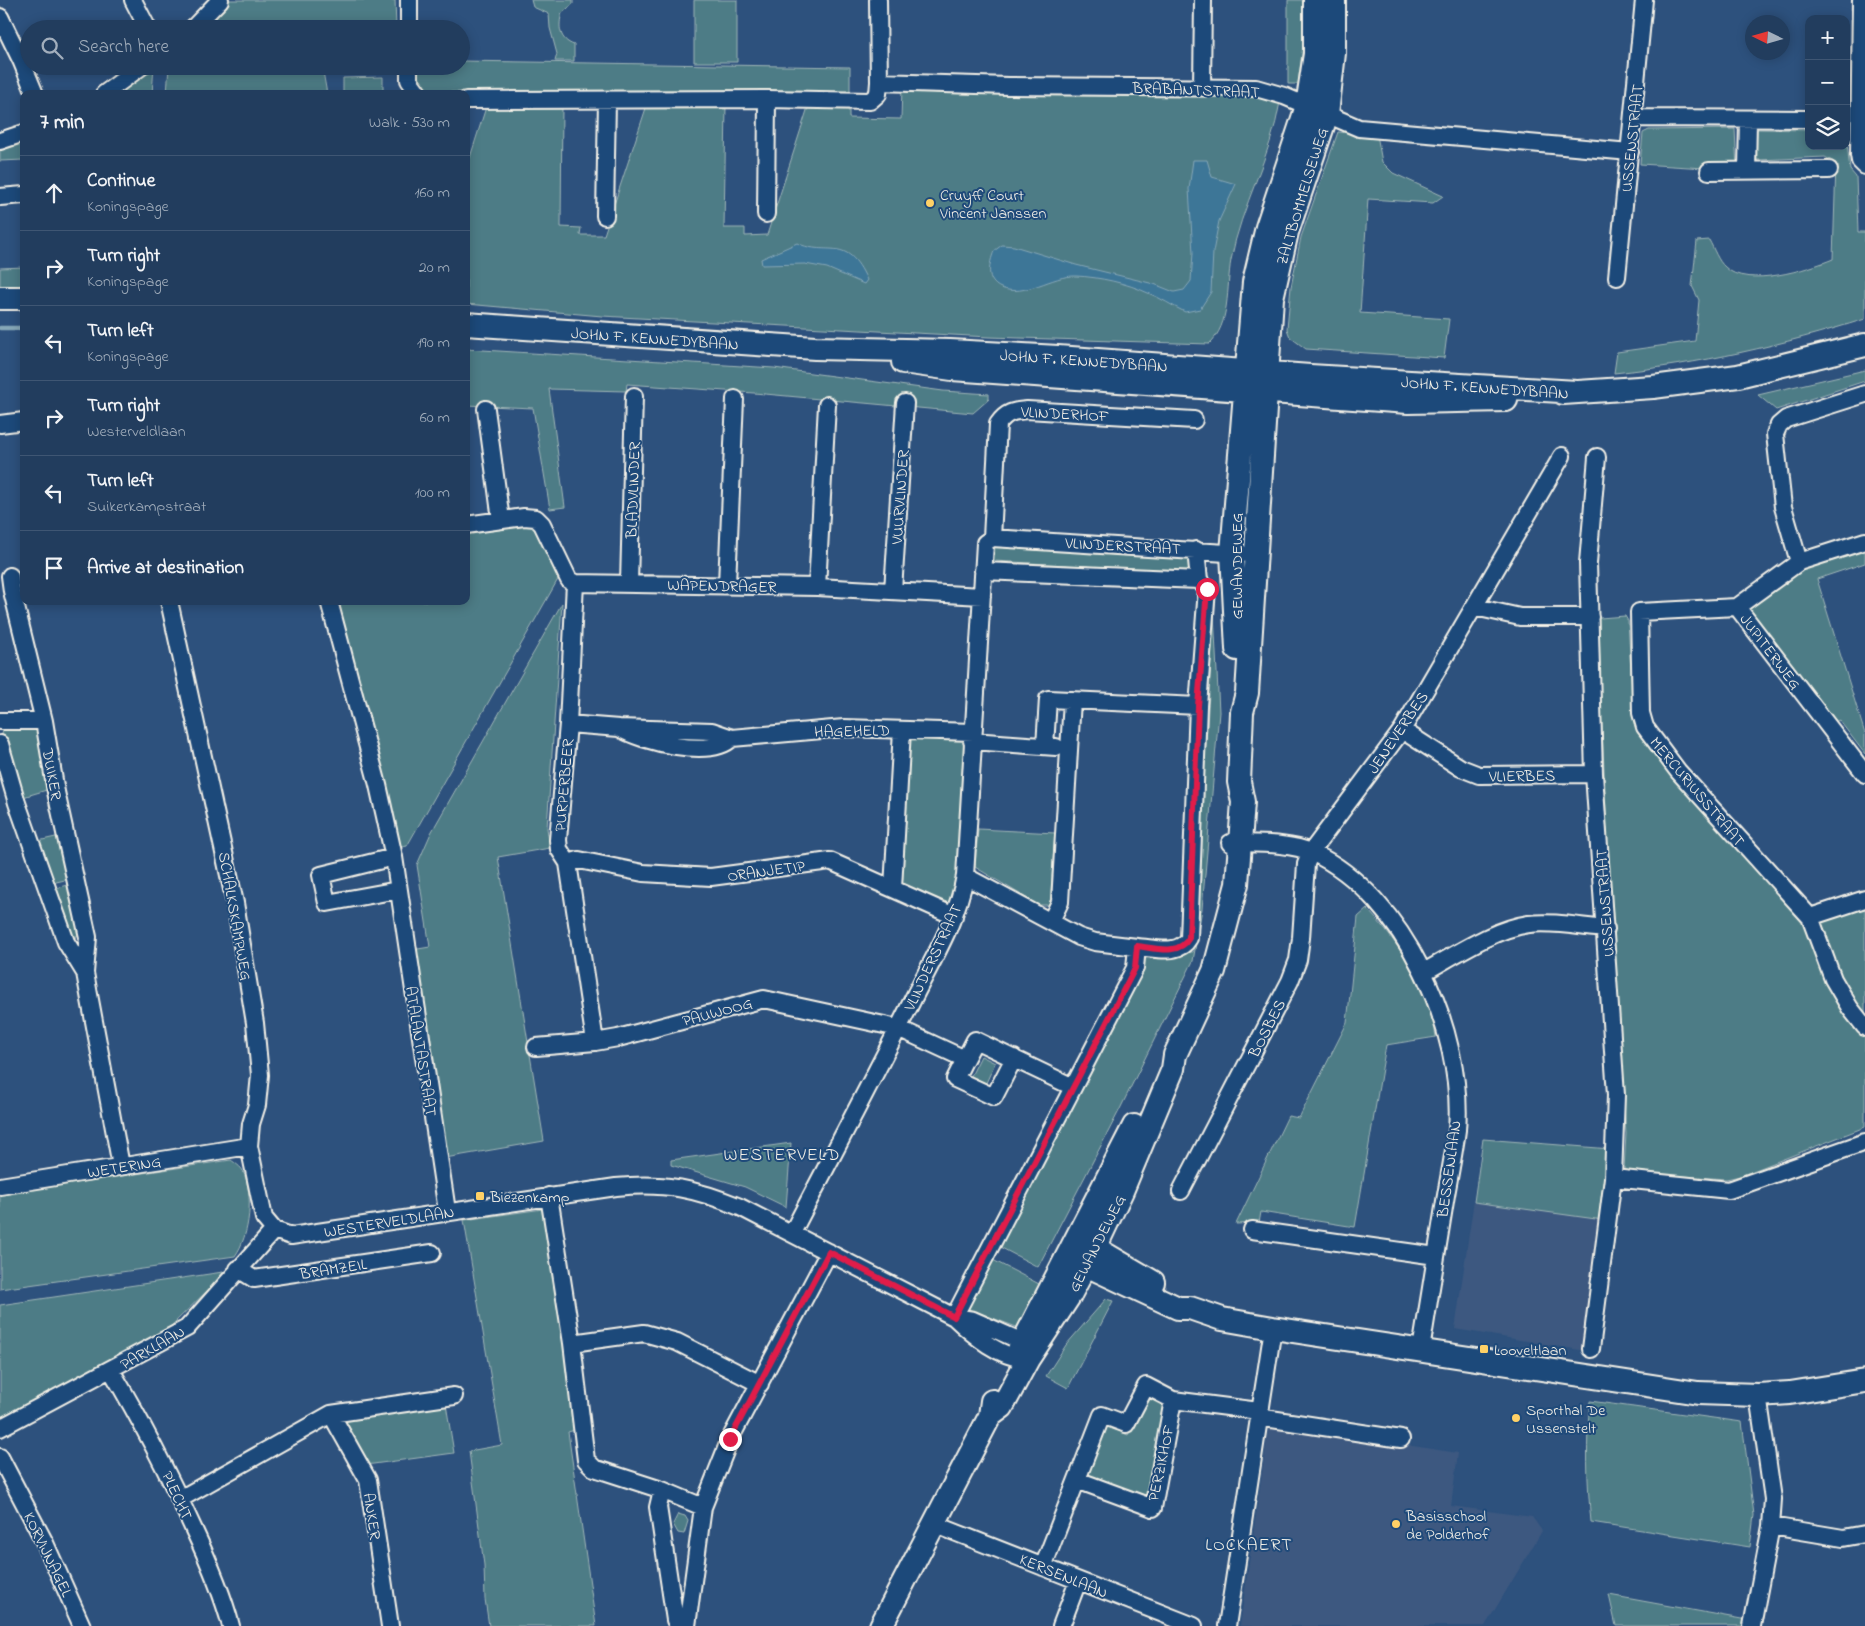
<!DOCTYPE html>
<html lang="en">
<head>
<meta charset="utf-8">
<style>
  :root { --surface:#223d5e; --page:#2e4867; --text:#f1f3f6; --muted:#a2aebc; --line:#3f5673 }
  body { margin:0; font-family:"Indie Flower",sans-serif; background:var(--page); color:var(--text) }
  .controls { position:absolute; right:15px; top:15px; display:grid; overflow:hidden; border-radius:10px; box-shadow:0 2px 12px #0003 }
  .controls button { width:45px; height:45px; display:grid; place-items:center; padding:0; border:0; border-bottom:1px solid var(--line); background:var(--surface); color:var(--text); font:25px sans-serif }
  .compass { position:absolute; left:1745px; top:15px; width:45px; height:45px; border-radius:50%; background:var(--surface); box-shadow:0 2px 12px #0003; rotate:275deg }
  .stop { position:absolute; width:15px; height:15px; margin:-11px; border:4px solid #e11d48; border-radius:50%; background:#fff }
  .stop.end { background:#e11d48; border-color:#fff; box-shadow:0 1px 5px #0008 }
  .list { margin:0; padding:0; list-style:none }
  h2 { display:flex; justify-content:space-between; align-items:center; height:65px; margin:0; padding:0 20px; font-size:21px }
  h2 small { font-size:16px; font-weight:400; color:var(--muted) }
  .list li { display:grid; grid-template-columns:32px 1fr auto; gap:15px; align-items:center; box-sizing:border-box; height:75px; padding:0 20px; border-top:1px solid var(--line) }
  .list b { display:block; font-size:19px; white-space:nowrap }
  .list p { margin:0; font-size:16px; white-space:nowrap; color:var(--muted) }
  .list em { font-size:16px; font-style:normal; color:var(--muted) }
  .icon { flex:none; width:28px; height:28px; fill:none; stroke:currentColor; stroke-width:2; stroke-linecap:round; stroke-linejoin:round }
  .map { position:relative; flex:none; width:1865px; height:1626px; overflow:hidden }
  .search { position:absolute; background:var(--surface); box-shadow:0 2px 12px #0003; left:20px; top:20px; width:450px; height:55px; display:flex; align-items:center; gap:12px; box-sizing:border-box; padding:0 18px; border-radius:28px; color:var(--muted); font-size:19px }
  .panel { position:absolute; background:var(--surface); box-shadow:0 2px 12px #0003; left:20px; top:90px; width:450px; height:515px; border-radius:10px }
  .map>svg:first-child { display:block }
  .built { fill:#3d5980 }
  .green { fill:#4d7c86; stroke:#a0b6b7 }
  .water { fill:#3d7697; stroke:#86a7b7 }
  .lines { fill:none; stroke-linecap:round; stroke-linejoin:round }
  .stream { stroke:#86a7b7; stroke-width:4.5 }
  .street-casing { stroke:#f4f1e8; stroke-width:20 }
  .secondary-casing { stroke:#f4f1e8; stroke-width:26 }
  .street { stroke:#1f4a7a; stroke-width:16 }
  .secondary { stroke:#1f4a7a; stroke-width:22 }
  .route { stroke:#e11d48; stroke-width:6 }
  .poi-dot { fill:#ffd166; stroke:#1f4a7a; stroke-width:2 }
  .labels { text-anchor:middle; stroke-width:4; stroke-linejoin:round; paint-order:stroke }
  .street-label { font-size:16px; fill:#f4f1e8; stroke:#1f4a7a }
  .poi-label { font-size:16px; fill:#f4f1e8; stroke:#1f4a7a; text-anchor:start }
  .neighbourhood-label { font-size:18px; letter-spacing:1px; fill:#f4f1e8; stroke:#1f4a7a }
</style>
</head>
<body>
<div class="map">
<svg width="1865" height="1626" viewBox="0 0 1865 1626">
  <rect width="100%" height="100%" fill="#2d517d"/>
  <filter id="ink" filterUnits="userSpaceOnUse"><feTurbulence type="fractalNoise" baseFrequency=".02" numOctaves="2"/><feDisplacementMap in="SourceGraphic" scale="10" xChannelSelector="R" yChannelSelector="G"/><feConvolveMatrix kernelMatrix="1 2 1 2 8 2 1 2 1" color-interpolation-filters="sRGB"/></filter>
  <g filter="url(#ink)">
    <!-- built -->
    <path class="built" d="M 1483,1139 L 1611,1149 L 1586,1351 L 1455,1329 Z
      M 1269,1424 L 1458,1453 L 1451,1506 L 1532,1517 L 1542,1531 L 1485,1626 L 1240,1626 Z"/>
    <!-- green -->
    <path class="green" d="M 229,0 L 395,0 L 396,29 L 202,29 Z
      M 531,0 L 573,0 L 573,4 L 562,13 C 558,26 559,40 574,45 L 574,61 L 555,61 L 557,54 L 550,28 L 549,14 L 533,7 Z
      M 694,0 L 737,0 L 737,62 L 694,62 Z
      M 1288,0 L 1303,0 L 1303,45 L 1298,84 L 1288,84 Z
      M 461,61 L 850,67 L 850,94 L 433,92 L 417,87 L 413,66 L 461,66 Z
      M 154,66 L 152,94 L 111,94 Z
      M 169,66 L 322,66 L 327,94 L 167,94 Z
      M 383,77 L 383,94 L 343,94 L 343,78 Z
      M 902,88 L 1252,95 L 1280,102 C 1271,157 1241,206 1231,260 C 1226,288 1231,324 1209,344 L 989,337 L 602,316 L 466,304 L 466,170 L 487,104 L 562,104 L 561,227 L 581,228 L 580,235 L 604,235 L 647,105 L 726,105 L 724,228 L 745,228 L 745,236 L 767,235 L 809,104 L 849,106 L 849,118 L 901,119 Z
      M 1735,129 L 1737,170 L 1640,164 L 1643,133 L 1649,130 Z
      M 1754,129 L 1809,130 L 1809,146 L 1846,146 L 1846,135 L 1850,170 L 1856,177 L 1858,232 L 1865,232 L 1865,319 C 1783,345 1700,364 1614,373 L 1617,352 L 1695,341 L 1699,300 L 1692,286 L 1697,241 L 1709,240 C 1714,249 1718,261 1725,267 C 1746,289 1809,269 1833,259 L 1836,163 L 1825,157 L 1757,160 Z
      M 1338,132 L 1377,135 L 1382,162 L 1393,173 L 1443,196 L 1433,203 L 1368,199 L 1360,313 L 1449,319 L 1444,358 L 1306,349 L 1290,337 L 1287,329 L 1291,287 L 1301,237 Z
      M 24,140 L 24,160 L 0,161 L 0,148 Z
      M 24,267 L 24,286 L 0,288 L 0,268 Z
      M 466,349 L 774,368 L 943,391 L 989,394 L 989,399 L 973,413 L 754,393 L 627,384 L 626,391 L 549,389 L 565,507 L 550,509 L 533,408 L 466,405 Z
      M 1865,370 L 1865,381 L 1776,410 L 1758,395 Z
      M 520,523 L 535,524 L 561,574 L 407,846 L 397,848 L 335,601 L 466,601 L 466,533 Z
      M 995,545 L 1188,554 L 1193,572 L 994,561 Z
      M 1865,549 L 1865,563 L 1817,579 L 1865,734 L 1865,754 L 1839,720 L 1835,722 L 1747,606 L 1787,574 Z
      M 562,603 L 547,828 L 550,848 L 498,857 L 544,1141 L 445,1158 L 412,950 L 430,947 L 417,865 L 431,833 Z
      M 1214,613 L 1219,712 L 1202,909 L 1193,961 L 1120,1109 L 1038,1267 L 996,1245 L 1147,956 L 1154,951 L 1193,952 Z
      M 1625,616 L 1628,621 L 1633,707 L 1638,730 L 1807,925 L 1865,1037 L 1865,1127 L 1740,1176 L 1726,1179 L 1627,1172 L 1624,1170 L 1626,1134 L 1610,894 L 1597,623 L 1600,618 Z
      M 4,726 L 36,726 L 50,789 L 23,797 L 2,734 Z
      M 967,735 C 965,785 969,862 947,906 L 901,882 L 910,736 Z
      M 978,829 L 1055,833 L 1050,905 L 1038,905 L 975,867 Z
      M 60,836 L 69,879 L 52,883 L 38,841 Z
      M 71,884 L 80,932 L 75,938 L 71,938 L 52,889 Z
      M 1865,902 L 1865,1015 L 1841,985 L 1819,918 Z
      M 1367,909 C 1392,935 1417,972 1430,1007 C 1433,1016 1434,1027 1436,1037 L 1386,1045 L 1355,1227 L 1261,1212 L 1259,1223 L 1236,1224 L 1288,1116 L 1299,1118 L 1347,1023 L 1358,917 Z
      M 981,1056 L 995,1063 L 986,1083 L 971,1076 Z
      M 1483,1139 L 1611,1149 L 1603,1220 L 1474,1202 Z
      M 791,1143 L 786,1207 L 745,1187 L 671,1165 L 671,1160 Z
      M 231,1160 C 235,1163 241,1167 243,1171 C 254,1195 250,1235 235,1256 L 0,1289 L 0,1194 Z
      M 543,1209 L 571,1374 L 575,1430 L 568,1432 L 596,1626 L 489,1626 L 485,1599 L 484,1565 L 469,1451 L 502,1445 L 464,1220 Z
      M 989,1258 L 1041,1285 L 1019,1328 L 966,1308 Z
      M 223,1272 L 214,1284 L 170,1327 L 0,1424 L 0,1305 Z
      M 1106,1299 L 1113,1301 L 1068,1388 L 1046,1376 L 1066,1345 Z
      M 1148,1395 L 1164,1403 L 1148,1505 L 1082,1479 L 1102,1424 L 1128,1435 Z
      M 1590,1401 L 1742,1422 L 1754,1515 L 1750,1547 L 1591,1522 C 1587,1481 1586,1442 1590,1401 Z
      M 446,1404 L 454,1453 L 366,1465 L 365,1456 L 341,1418 Z
      M 678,1514 L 685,1516 L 688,1521 L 684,1534 L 678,1533 L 673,1524 Z
      M 1609,1595 L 1747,1620 L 1746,1626 L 1616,1626 Z"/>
    <!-- water -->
    <path class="water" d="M 1193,160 L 1207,160 L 1212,177 L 1236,184 L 1219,221 L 1213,252 L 1211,292 L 1200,309 L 1185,312 C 1172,306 1161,298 1148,293 C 1127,283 1099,277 1076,276 C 1052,275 1025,298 1001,288 C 985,281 989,264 994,251 L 1002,245 L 1014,246 L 1076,265 L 1154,284 L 1174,292 L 1184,290 L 1191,281 L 1193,253 L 1189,189 Z
      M 797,243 C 829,258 846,233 867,280 L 864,284 L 827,268 L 805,264 L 762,265 L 761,259 Z"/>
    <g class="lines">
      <!-- stream -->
      <path class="stream" d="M 0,328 L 24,328"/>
      <defs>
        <path id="street" d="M 133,0 L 148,29
          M 878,0 L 879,82
          M 1861,0 L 1859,155 L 1860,161 L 1865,166
          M 0,17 L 21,60 L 35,94
          M 192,29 L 220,0
          M 409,29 L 409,0
          M 409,66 L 409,80 L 419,94
          M 1202,87 L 1203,0
          M 104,94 L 142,66
          M 466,100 L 767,99 L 870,101 L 878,94 L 879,82 L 1009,86 L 1256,88 L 1284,96 L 1359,128 L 1630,152
          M 1634,118 L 1809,119
          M 0,141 L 24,133
          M 1709,171 L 1829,170
          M 1747,171 L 1748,119
          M 0,197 L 24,195
          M 766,214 L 767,99
          M 605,216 L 607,100
          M 1617,277 L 1644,0
          M 486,409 L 501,520
          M 0,424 L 24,421
          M 466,525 L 524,517 L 536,518 L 542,524 L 569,580 L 575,583 L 817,587 L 982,596
          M 992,538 L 1242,554
          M 1799,562 L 1783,507 L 1775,434 L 1779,425 L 1786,419 L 1865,394
          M 983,571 L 1199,580
          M 10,576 L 12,591 L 44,721 L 56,792 L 88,937 L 85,973 L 121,1166
          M 575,583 L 568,724 L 558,840 L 559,849 L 568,863 L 595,1042
          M 629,583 L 634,396
          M 727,584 L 735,399
          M 817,587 L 827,405
          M 893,591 L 905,403
          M 169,601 L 235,903 L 255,1023 L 260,1075 L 257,1105 L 251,1124 L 249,1146 L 264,1218 L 274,1230 L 291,1236 L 616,1187 C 665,1182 696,1189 740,1207 L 954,1317 C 973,1335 1001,1359 1028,1359 L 1023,1342 L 973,1320 L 954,1317
          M 329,601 L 378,785 L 394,857 L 447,1211
          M 1475,607 L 1520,617 L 1590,617
          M 1737,607 L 1639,612 L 1641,713 L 1645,727 L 1678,771 L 1810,917 L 1833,979 L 1850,1008 L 1865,1027
          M 1737,607 L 1865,774
          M 1737,607 L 1799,562 L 1865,541
          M 0,721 L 44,721
          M 568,724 L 619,728
          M 619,728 L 712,731 L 732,738 C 712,759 642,742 619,728 Z
          M 1402,730 L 1461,768 L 1479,775 L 1594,774
          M 732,738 L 844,728 L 973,732
          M 972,741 L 1056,747
          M 0,744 L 17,803 L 66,942 L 85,973
          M 1045,746 L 1048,699 L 1198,706
          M 1230,843 C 1256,844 1289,842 1313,853 C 1404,895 1465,1032 1457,1130 C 1454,1153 1449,1177 1445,1201 C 1437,1251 1429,1300 1421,1350
          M 394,857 L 321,875 L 327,903 L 398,890
          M 568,863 L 579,860 L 643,873 L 711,877 L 830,861 L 954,916
          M 965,876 L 1079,937 L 1095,942 L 1137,947
          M 893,888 L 902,730
          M 1810,917 L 1865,899
          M 1051,921 L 1060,902 L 1072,700
          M 1424,972 C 1455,955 1493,929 1529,924 C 1554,921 1581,927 1606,929
          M 536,1047 L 595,1042 L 618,1038 L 764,999 L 898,1028 L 965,1059 L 975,1040 L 1073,1087
          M 965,1059 L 955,1079 L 994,1097 L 1014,1058
          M 1613,1178 L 1729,1190 L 1865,1142
          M 0,1186 L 249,1146
          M 1181,1191 L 1290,981 L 1298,960 L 1301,938 L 1306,864 L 1311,852 L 1402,730 L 1562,456
          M 549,1196 L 572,1343 L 586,1460 L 594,1468 L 662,1490 L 703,1507
          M 1252,1230 L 1436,1256
          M 792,1233 C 832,1156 873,1079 912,1001 C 932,960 957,921 965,876 L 985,543 L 992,538 L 998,424 C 1006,412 1014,411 1027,410 L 1194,420
          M 238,1269 L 254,1279 L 432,1253
          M 954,1317 L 1135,968 L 1137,947 C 1155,948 1179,956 1189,938 L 1198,706 L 1207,589 L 1199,580 L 1196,550
          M 572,1343 L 644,1333 L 677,1342 L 760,1384
          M 1591,1349 L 1613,1178 L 1616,1095 L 1594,774 L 1588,563 L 1597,457
          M 111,1370 C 142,1422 169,1475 194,1530 C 209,1562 222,1592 231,1626
          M 331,1414 L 368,1480 L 390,1626
          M 1258,1417 L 1401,1439
          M 0,1428 L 187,1328 L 274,1230
          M 0,1457 L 45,1543 L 82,1626
          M 1077,1480 L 1153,1508 L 1173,1400
          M 662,1490 L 658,1507 L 675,1620 L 678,1626
          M 180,1499 L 331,1414 L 454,1396
          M 934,1524 L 1194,1626
          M 1771,1526 L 1843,1538 L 1865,1534
          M 1043,1567 L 1102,1415 L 1126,1424 L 1146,1386 L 1173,1400 L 1259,1411
          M 687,1626 L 703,1507 L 730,1439 L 829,1252
          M 1061,1626 L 1078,1581
          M 1227,1626 L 1273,1328
          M 1752,1626 L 1771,1526 L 1773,1499 L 1758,1395"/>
        <path id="secondary" d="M 0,298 L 24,298
          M 466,324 L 815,348 L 950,351 L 1058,357 L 1310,376 L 1577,392
          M 903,362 L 952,369 L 1408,402 L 1506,400
          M 1563,393 L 1653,387 L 1738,376 L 1865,345
          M 1237,649 L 1232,553 L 1254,282 L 1267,227 L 1307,106 L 1315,54 L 1315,0
          M 1082,1248 L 1095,1248 L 1153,1282
          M 1073,1249 L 1086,1265 L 1178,1308 L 1190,1308 L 1222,1319 L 1273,1328 L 1698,1393 L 1758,1395 L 1790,1393 L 1865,1381
          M 1019,1350 L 1134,1126
          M 990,1416 L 1002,1407 L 1028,1359 L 1070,1295 L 1095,1248 L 1122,1191 L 1173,1069 L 1175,1055 L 1214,971 L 1237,884 L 1243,802 L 1239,782 L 1242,712 L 1247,693 L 1272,298 L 1287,232 L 1327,114 L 1334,53 L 1334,0
          M 881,1626 L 990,1416 L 992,1401"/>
      </defs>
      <!-- street casing -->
      <use href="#street" class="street-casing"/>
      <!-- secondary casing -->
      <use href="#secondary" class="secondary-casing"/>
      <!-- street -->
      <use href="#street" class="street"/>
      <!-- secondary -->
      <use href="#secondary" class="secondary"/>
    </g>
  </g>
  <g class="lines" filter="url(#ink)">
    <!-- route -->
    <path class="route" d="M 730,1439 L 829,1252 L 954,1317 L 1135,968 L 1137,946 C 1155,948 1179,956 1189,938 L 1198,706 L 1207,589"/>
  </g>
  <!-- markers -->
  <g class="poi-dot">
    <circle cx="930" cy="203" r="5"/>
    <rect x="475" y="1191" width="10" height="10" rx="2.5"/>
    <rect x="1479" y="1344" width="10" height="10" rx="2.5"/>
    <circle cx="1516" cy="1418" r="5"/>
    <circle cx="1396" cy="1524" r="5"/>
  </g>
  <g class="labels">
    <!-- street labels -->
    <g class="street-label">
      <text transform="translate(1196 89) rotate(2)" y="6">BRABANTSTRAAT</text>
      <text transform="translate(1631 138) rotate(-84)" y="6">USSENSTRAAT</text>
      <text transform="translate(1301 196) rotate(-73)" y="6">ZALTBOMMELSEWEG</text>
      <text transform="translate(655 338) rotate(4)" y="6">JOHN F. KENNEDYBAAN</text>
      <text transform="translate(1084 360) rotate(4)" y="6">JOHN F. KENNEDYBAAN</text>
      <text transform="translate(1485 387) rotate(4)" y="6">JOHN F. KENNEDYBAAN</text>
      <text transform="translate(1065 413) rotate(3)" y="6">VLINDERHOF</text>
      <text transform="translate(632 490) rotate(-88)" y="6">BLADVLINDER</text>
      <text transform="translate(899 497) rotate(-86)" y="6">VUURVLINDER</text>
      <text transform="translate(1123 545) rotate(3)" y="6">VLINDERSTRAAT</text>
      <text transform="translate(1236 566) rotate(-90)" y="6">GEWANDEWEG</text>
      <text transform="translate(722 585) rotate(1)" y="6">WAPENDRAGER</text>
      <text transform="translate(1771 651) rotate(53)" y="6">JUPITERWEG</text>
      <text transform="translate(852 730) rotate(-1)" y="6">HAGEHELD</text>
      <text transform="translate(1397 732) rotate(-56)" y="6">JENEVERBES</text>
      <text transform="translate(53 774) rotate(80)" y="6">DUIKER</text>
      <text transform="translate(1522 775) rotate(-1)" y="6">VLIERBES</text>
      <text transform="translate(563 785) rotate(-85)" y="6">PURPERBEER</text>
      <text transform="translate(1698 791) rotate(50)" y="6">MERCURIUSSTRAAT</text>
      <text transform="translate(766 870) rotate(-8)" y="6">ORANJETIP</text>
      <text transform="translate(1604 903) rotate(-94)" y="6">USSENSTRAAT</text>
      <text transform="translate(236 916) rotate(80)" y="6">SCHALKSKAMPWEG</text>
      <text transform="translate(932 957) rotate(-65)" y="6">VLINDERSTRAAT</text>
      <text transform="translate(717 1011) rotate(-15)" y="6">PAUWOOG</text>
      <text transform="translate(1266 1028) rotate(-63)" y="6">BOSBES</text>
      <text transform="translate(422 1051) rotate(81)" y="6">ATALANTASTRAAT</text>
      <text transform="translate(124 1166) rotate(-9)" y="6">WETERING</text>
      <text transform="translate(1448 1169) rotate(-82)" y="6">BESSENLAAN</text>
      <text transform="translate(389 1221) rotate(-9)" y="6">WESTERVELDLAAN</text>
      <text transform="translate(1096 1243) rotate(-63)" y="6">GEWANDEWEG</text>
      <text transform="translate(333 1268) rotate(-9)" y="6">BRAMZEIL</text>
      <text transform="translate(152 1347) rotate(-30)" y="6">PARKLAAN</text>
      <text transform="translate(1160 1463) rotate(-78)" y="6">PERZIKHOF</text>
      <text transform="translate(178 1495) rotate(65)" y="6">PLECHT</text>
      <text transform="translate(373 1516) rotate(81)" y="6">ANKER</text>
      <text transform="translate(49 1554) rotate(64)" y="6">KORVIJNAGEL</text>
      <text transform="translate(1064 1575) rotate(22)" y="6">KERSENLAAN</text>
    </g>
    <!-- poi labels -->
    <g class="poi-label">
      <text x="940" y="200">Cruyff Court<tspan x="940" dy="18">Vincent Janssen</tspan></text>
      <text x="490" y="1202">Biezenkamp</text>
      <text x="1494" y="1355">Looveltlaan</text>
      <text x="1526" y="1415">Sporthal De<tspan x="1526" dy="18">Ussenstelt</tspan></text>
      <text x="1406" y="1521">Basisschool<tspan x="1406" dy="18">de Polderhof</tspan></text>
    </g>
    <!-- neighbourhood labels -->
    <g class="neighbourhood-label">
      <text x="782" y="1160">WESTERVELD</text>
      <text x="1249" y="1550">LOCKAERT</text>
    </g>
  </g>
</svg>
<div class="controls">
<button>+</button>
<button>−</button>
<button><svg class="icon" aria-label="layers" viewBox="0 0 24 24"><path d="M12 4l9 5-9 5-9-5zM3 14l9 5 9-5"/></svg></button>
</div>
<svg class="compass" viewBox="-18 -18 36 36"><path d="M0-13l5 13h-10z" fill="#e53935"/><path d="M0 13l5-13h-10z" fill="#a2aebc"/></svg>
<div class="stop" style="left:1207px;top:589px"></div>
<div class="stop end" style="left:730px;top:1439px"></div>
<div class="search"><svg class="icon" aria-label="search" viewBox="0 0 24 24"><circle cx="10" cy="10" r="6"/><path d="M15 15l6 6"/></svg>Search here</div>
<section class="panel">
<h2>7 min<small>Walk · 530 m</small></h2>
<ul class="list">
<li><svg class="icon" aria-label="ahead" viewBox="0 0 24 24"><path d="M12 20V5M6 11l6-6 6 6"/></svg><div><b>Continue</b><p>Koningspage</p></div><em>160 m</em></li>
<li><svg class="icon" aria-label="right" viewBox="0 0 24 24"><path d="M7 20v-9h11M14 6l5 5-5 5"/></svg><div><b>Turn right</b><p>Koningspage</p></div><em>20 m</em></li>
<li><svg class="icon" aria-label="left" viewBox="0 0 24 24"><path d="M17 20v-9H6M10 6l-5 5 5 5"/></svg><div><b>Turn left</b><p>Koningspage</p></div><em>190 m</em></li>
<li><svg class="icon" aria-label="right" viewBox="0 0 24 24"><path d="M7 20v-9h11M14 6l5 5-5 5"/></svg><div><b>Turn right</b><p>Westerveldlaan</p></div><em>60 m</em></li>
<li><svg class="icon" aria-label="left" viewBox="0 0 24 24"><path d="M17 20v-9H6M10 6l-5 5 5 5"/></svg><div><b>Turn left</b><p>Suikerkampstraat</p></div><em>100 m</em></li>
<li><svg class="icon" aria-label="arrive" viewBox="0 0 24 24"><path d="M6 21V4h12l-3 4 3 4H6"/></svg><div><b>Arrive at destination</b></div></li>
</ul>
</section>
</div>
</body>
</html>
